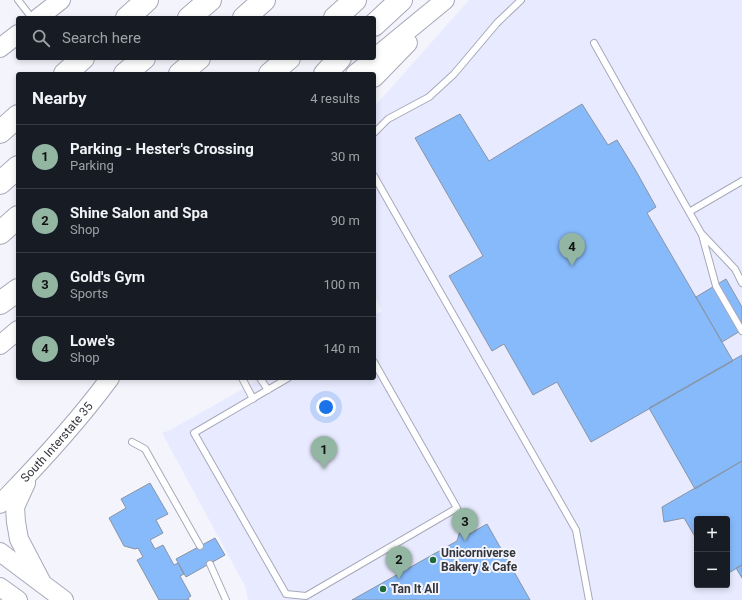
<!DOCTYPE html>
<html lang="en">
<head>
<meta charset="utf-8">
<style>
  :root { --surface:#171b24; --page:#20242c; --text:#f1f3f6; --muted:#9ea1a6; --line:#363941; --accent:#92b6a1 }
  body { margin:0; font-family:Roboto,sans-serif; background:var(--page); color:var(--text) }
  .controls { position:absolute; right:12px; bottom:12px; display:grid; overflow:hidden; border-radius:4px; box-shadow:0 2px 6px #0003 }
  .controls button { width:36px; height:36px; display:grid; place-items:center; padding:0; border:0; border-bottom:1px solid var(--line); background:var(--surface); color:var(--text); font:20px sans-serif }
  .you { position:absolute; left:326px; top:407px; width:14px; height:14px; margin:-10px; border:3px solid #fff; border-radius:50%; background:#1a73e8; box-shadow:0 0 0 6px #1a73e833 }
  .badge { display:grid; place-items:center; width:26px; height:26px; border-radius:50%; background:var(--accent); color:#111; font-size:13px; font-weight:700 }
  .pin { position:absolute; translate:-50% -33px; filter:drop-shadow(0 1px 2px #0008) }
  .pin::after { content:''; position:absolute; top:21px; width:14px; height:12px; background:inherit; clip-path:polygon(0 0,100% 0,50% 100%) }
  .list { margin:0; padding:0; list-style:none }
  h2 { display:flex; justify-content:space-between; align-items:center; height:52px; margin:0; padding:0 16px; font-size:17px }
  h2 small { font-size:13px; font-weight:400; color:var(--muted) }
  .list li { display:grid; grid-template-columns:26px 1fr auto; gap:12px; align-items:center; box-sizing:border-box; height:64px; padding:0 16px; border-top:1px solid var(--line) }
  .list b { display:block; font-size:15px; white-space:nowrap }
  .list p { margin:0; font-size:13px; white-space:nowrap; color:var(--muted) }
  .list em { font-size:13px; font-style:normal; color:var(--muted) }
  .icon { flex:none; width:22px; height:22px; fill:none; stroke:currentColor; stroke-width:2; stroke-linecap:round; stroke-linejoin:round }
  .map { position:relative; flex:none; width:742px; height:600px; overflow:hidden }
  .search { position:absolute; background:var(--surface); box-shadow:0 2px 6px #0003; left:16px; top:16px; width:360px; height:44px; display:flex; align-items:center; gap:10px; box-sizing:border-box; padding:0 14px; border-radius:4px; color:var(--muted); font-size:15px }
  .panel { position:absolute; background:var(--surface); box-shadow:0 2px 6px #0003; left:16px; top:72px; width:360px; height:308px; border-radius:4px }
  .map>svg:first-child { display:block }
  .built { fill:#e8eaff; fill-rule:evenodd }
  .building { fill:#87bafb; stroke:#8994a3 }
  .lines { fill:none; stroke-linecap:round; stroke-linejoin:round }
  .lane-casing { stroke:#a7a9ba; stroke-width:8 }
  .secondary-casing { stroke:#a7a9ba; stroke-width:20 }
  .highway-casing { stroke:#a7a9ba; stroke-width:24 }
  .lane { stroke:#fff; stroke-width:6 }
  .secondary { stroke:#fff; stroke-width:18 }
  .highway { stroke:#fff; stroke-width:22 }
  .poi-dot { fill:#1d6b3a; stroke:#f4f5fc; stroke-width:1.5 }
  .labels { text-anchor:middle; stroke-width:4; stroke-linejoin:round; paint-order:stroke }
  .street-label { font-size:12px; fill:#34353c; stroke:#f4f5fc }
  .poi-label { font-size:12px; font-weight:bold; fill:#34353c; stroke:#f4f5fc; text-anchor:start }
</style>
</head>
<body>
<div class="map">
<svg width="742" height="600" viewBox="0 0 742 600">
  <rect width="100%" height="100%" fill="#f4f5fc"/>
  <!-- built -->
  <path class="built" d="M 469,0 L 742,0 L 742,600 L 248,600 L 246,588 L 162,433 L 170,430 L 262,378 L 374,378 L 374,315 L 382,311 L 374,295 L 374,107 ZM 697,519 L 727,519 L 727,585 L 697,585 Z"/>
  <!-- building -->
  <path class="building" d="M 582,104 L 608,145 L 617,140 L 636,171 L 656,207 L 647,213 L 733,361 L 591,442 L 557,382 L 533,395 L 504,344 L 492,351 L 449,276 L 483,256 L 415,138 L 460,114 L 489,161 Z
    M 726,279 L 742,307 L 742,330 L 722,342 L 696,297 Z
    M 742,355 L 742,461 L 695,489 L 649,408 Z
    M 742,461 L 742,565 L 727,574 L 727,519 L 697,519 L 697,540 L 684,518 L 664,522 L 662,507 Z
    M 150,483 L 168,514 L 156,520 L 163,533 L 150,540 L 155,549 L 163,545 L 174,565 L 178,563 L 184,574 L 180,576 L 191,596 L 188,598 L 189,600 L 159,600 L 137,560 L 143,557 L 138,548 L 135,549 L 124,546 L 109,518 L 126,508 L 121,499 Z
    M 487,524 L 530,600 L 352,600 L 457,541 L 460,531 L 469,534 Z
    M 215,538 L 225,555 L 186,577 L 176,559 Z
    M 742,565 L 742,578 L 736,568 Z"/>
  <g class="lines">
    <defs>
      <path id="lane" d="M 18,0 L 32,18
        M 594,43 L 701,233 L 735,269 L 742,283
        M 374,133 L 388,119 L 429,97 L 454,74 L 497,23 L 521,0
        M 374,176 L 576,530 L 589,600
        M 689,212 L 742,181
        M 702,235 L 716,286 L 742,331
        M 242,378 L 253,399
        M 260,378 L 268,390
        M 288,378 L 194,433 L 286,594 L 306,596 L 457,508 L 374,362
        M 132,442 L 145,449 L 200,546
        M 210,564 L 226,600"/>
      <g id="secondary">
        <path d="M 38,18 L 61,0"/>
        <path d="M 0,48 L 18,34"/>
        <path d="M 355,74 L 445,0"/>
        <path d="M 374,78 L 408,43"/>
        <path d="M 0,345 L 18,330"/>
        <path d="M 26,483 L 15,507 L 16,522 L 19,539 L 42,583"/>
        <path id="s1" d="M 0,504 C 39,464 77,423 110,378"/>
        <path d="M 0,552 L 64,600"/>
        <path d="M 0,587 L 18,600"/>
      </g>
      <path id="highway" d="M 127,18 L 147,0
        M 189,18 L 210,0
        M 244,18 L 264,0
        M 335,18 L 355,0
        M 374,25 L 401,0
        M 65,74 L 83,58
        M 125,74 L 144,58
        M 180,74 L 199,58
        M 270,74 L 289,58
        M 325,74 L 340,58
        M 0,132 L 18,116
        M 0,183 L 18,167
        M 0,233 L 18,217
        M 0,303 L 18,290"/>
    </defs>
    <!-- lane casing -->
    <use href="#lane" class="lane-casing"/>
    <!-- secondary casing -->
    <use href="#secondary" class="secondary-casing"/>
    <!-- highway casing -->
    <use href="#highway" class="highway-casing"/>
    <!-- lane -->
    <use href="#lane" class="lane"/>
    <!-- secondary -->
    <use href="#secondary" class="secondary"/>
    <!-- highway -->
    <use href="#highway" class="highway"/>
  </g>
  <!-- markers -->
  <g class="poi-dot">
    <circle cx="433" cy="560" r="4"/>
    <circle cx="383" cy="589" r="4"/>
  </g>
  <g class="labels">
    <!-- street labels -->
    <g class="street-label">
      <text dy="4" stroke="none"><textPath href="#s1" startOffset="84">South Interstate 35</textPath></text>
    </g>
    <!-- poi labels -->
    <g class="poi-label">
      <text x="441" y="557">Unicorniverse<tspan x="441" dy="14">Bakery &amp; Cafe</tspan></text>
      <text x="391" y="593">Tan It All</text>
    </g>
  </g>
</svg>
<div class="controls">
<button>+</button>
<button>−</button>
</div>
<div class="you"></div>
<div class="pin badge" style="left:324px;top:469px">1</div>
<div class="pin badge" style="left:399px;top:579px">2</div>
<div class="pin badge" style="left:465px;top:541px">3</div>
<div class="pin badge" style="left:572px;top:266px">4</div>
<div class="search"><svg class="icon" aria-label="search" viewBox="0 0 24 24"><circle cx="10" cy="10" r="6"/><path d="M15 15l6 6"/></svg>Search here</div>
<section class="panel">
<h2>Nearby<small>4 results</small></h2>
<ul class="list">
<li><span class="badge">1</span><div><b>Parking - Hester's Crossing</b><p>Parking</p></div><em>30 m</em></li>
<li><span class="badge">2</span><div><b>Shine Salon and Spa</b><p>Shop</p></div><em>90 m</em></li>
<li><span class="badge">3</span><div><b>Gold's Gym</b><p>Sports</p></div><em>100 m</em></li>
<li><span class="badge">4</span><div><b>Lowe's</b><p>Shop</p></div><em>140 m</em></li>
</ul>
</section>
</div>
</body>
</html>
